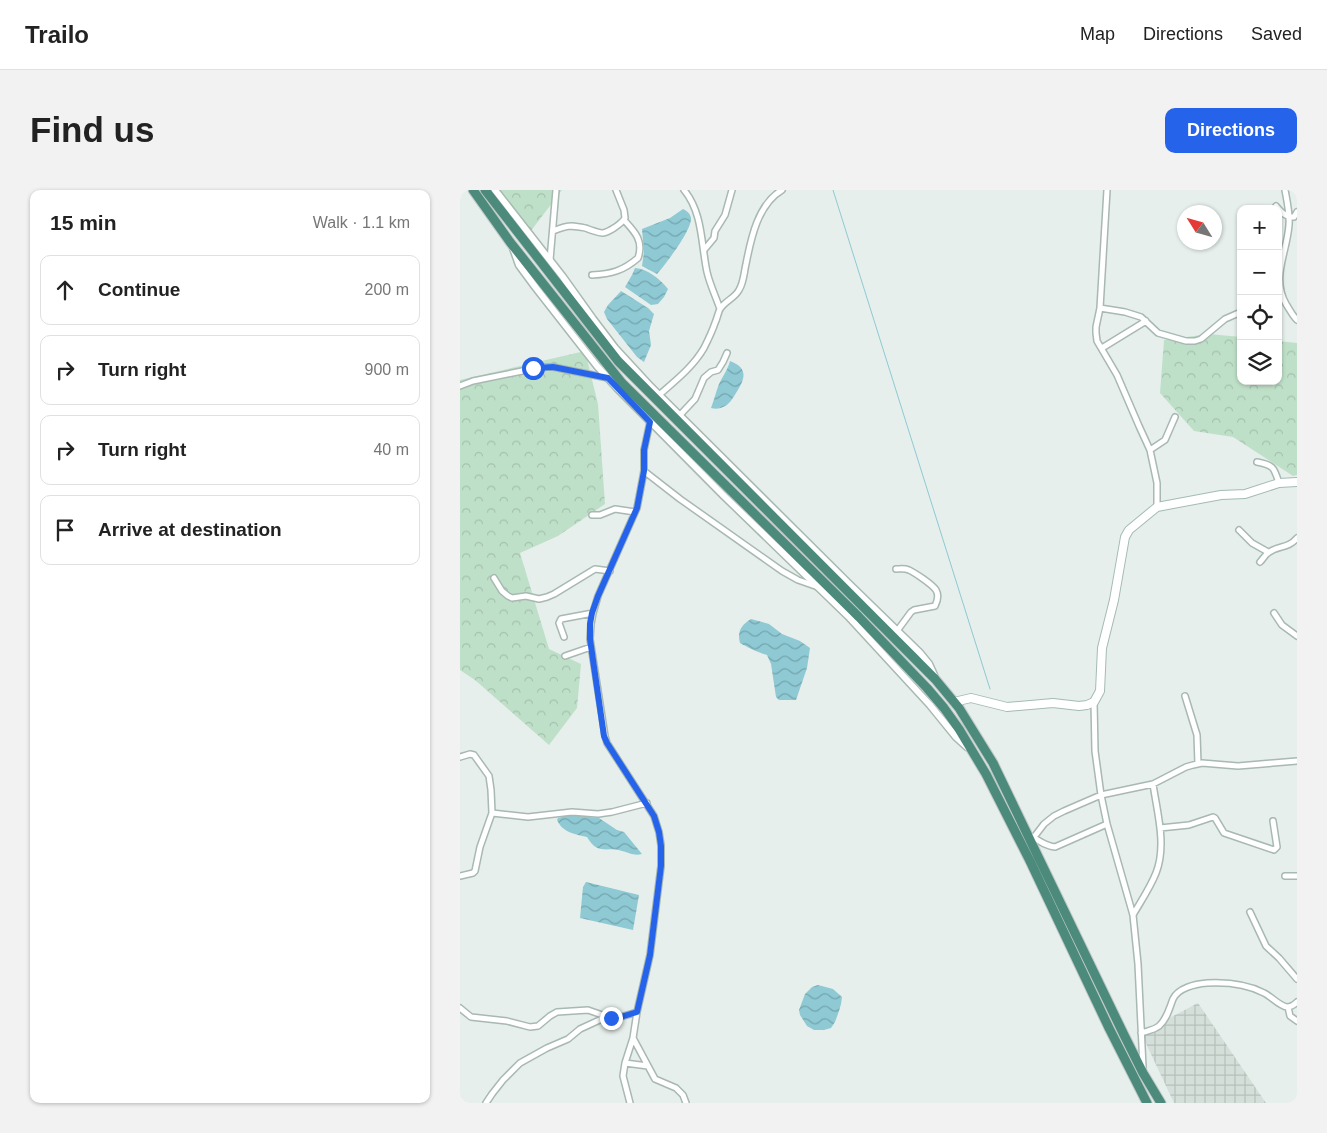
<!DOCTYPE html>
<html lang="en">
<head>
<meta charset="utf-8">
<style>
  :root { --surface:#fff; --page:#f2f2f2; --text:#222; --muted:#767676; --line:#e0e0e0; --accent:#2563eb }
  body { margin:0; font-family:Arial,sans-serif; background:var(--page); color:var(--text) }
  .controls { position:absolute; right:15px; top:15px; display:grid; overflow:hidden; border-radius:10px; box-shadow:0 1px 4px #0004 }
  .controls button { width:45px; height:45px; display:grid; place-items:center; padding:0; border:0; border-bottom:1px solid var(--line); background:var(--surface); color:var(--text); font:25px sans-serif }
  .compass { position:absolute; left:717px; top:15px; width:45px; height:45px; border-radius:50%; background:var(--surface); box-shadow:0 1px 4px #0004; rotate:307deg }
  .stop { position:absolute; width:15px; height:15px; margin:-11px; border:4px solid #2563eb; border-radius:50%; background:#fff }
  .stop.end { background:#2563eb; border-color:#fff; box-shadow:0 1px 5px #0008 }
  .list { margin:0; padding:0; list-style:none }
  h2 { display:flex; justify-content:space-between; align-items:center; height:65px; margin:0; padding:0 20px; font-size:21px }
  h2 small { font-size:16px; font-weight:400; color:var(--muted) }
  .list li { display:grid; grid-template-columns:32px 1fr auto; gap:15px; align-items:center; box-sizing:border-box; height:70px; margin:0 10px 10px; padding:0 10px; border:1px solid var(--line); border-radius:10px }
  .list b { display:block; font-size:19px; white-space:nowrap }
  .list em { font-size:16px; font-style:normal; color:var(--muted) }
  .icon { flex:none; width:28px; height:28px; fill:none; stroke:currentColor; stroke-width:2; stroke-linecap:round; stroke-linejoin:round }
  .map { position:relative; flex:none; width:837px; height:913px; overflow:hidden; border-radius:10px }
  header { display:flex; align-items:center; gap:30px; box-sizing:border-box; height:70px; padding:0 25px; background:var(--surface); border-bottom:1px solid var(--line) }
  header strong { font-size:24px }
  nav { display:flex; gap:28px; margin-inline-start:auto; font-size:18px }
  .intro { display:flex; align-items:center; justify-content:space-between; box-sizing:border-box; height:120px; padding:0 30px }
  h1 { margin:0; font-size:35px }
  .button { padding:12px 22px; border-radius:10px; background:var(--accent); color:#fff; font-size:18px; font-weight:700 }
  main { display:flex; gap:30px; padding:0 30px }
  aside { flex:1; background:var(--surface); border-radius:10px; box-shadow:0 1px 4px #0004 }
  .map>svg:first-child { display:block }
  .industrial { fill:url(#industrial-grid) }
  .forest { fill:url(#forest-crowns) }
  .water { fill:url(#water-waves) }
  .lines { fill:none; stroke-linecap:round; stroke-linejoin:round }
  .stream { stroke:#8ec9d4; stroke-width:1 }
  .minor-casing { stroke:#a8b8b2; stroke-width:8 }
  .tertiary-casing { stroke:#a8b8b2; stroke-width:9 }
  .secondary-casing { stroke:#a4bbb3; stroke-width:10 }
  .trunk-casing { stroke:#c2cac8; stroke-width:11 }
  .minor { stroke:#fff; stroke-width:5 }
  .tertiary { stroke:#fff; stroke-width:6 }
  .secondary { stroke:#fff; stroke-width:8 }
  .trunk { stroke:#4c8a7c; stroke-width:9 }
  .route { stroke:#2563eb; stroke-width:6 }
</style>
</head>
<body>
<header>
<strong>Trailo</strong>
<nav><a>Map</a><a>Directions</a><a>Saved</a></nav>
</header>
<div class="intro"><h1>Find us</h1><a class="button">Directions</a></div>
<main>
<aside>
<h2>15 min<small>Walk · 1.1 km</small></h2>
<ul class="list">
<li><svg class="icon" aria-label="ahead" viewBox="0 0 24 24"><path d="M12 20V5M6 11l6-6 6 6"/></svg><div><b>Continue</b></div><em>200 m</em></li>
<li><svg class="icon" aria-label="right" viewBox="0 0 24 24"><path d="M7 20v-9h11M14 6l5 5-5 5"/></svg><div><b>Turn right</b></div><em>900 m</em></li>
<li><svg class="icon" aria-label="right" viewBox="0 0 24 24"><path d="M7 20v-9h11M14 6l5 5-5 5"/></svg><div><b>Turn right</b></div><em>40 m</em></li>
<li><svg class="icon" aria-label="arrive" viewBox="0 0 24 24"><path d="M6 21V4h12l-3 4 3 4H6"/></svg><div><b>Arrive at destination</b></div></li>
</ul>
</aside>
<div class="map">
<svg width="837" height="913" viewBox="0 0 837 913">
  <defs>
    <pattern id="industrial-grid" width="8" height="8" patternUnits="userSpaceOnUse" patternTransform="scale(1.25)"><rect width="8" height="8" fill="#d4dfda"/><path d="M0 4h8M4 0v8" fill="none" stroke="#b6c1bc"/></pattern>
    <pattern id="forest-crowns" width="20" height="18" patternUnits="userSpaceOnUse" patternTransform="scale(1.25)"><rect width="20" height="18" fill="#bfe0c8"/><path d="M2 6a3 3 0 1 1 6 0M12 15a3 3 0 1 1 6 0" fill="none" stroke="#a4c1ad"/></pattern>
    <pattern id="water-waves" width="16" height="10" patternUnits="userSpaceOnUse" patternTransform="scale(1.25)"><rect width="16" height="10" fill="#8ec9d4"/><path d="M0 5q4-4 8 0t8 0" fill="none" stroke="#74a5ad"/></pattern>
  </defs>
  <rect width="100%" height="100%" fill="#e6efeb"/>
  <!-- industrial -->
  <path class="industrial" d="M 738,813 L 806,913 L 714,913 L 681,843 Z"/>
  <!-- forest -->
  <path class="forest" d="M 30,0 L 102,0 L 64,50 Z
    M 749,144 L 781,147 L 781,191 L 818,191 L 818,151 L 837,153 L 837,285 L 833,286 L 773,247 L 734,241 L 700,203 L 704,150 Z
    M 125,161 L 138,214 L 145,314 L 98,346 L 60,363 L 89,459 L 121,474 L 117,518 L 89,555 L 15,490 L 0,480 L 0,190 Z"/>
  <!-- water -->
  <path class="water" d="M 223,19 C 227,21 230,23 231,28 C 232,40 205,75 197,84 L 182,76 L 184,62 L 182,39 L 210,28 Z
    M 175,78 C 188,79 200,89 208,99 L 204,107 L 198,114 L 191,115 L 165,97 L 172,85 Z
    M 161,101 L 188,118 L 194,124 L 189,141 L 191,155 L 184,172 L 177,167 L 147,129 L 144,122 L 148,115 Z
    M 270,171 C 289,178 285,189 276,203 C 273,208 269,215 263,217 C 259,219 255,219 251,218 C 254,210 256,202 259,194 C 263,186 268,179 270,171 Z
    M 291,429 L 309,434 L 322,444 L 340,451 L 350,458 L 347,478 L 336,510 L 319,510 L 316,507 L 311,474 L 307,465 C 299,463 287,457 280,453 C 277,442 281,435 291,429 Z
    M 109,625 L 139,628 L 157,640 L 164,642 L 182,664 C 174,666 170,663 162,661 C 146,656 138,666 127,647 C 115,644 103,643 97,630 L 98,628 Z
    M 126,692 L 179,705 L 173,740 L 120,728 L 123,697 Z
    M 358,795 L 373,799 L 382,807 L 381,814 L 379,821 L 375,832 L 371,838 L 364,840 L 354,840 L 347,836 L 340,825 L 339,820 L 345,804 L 352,797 Z"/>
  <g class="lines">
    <!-- stream -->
    <path class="stream" d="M 373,0 L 530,499"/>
    <defs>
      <path id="minor" d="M 224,0 C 243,23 241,54 247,82 C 250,95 256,107 260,119
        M 647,0 L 640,118 L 636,137 L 636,143 L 637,151 L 657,185 L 679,236 L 690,260 L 697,293 L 697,317
        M 825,0 C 827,11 830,24 829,35 C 827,63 811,87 826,114 C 830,120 832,125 837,130
        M 816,16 C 821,22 825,27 834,27 L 837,22
        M 93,41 C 100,38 105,36 112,36 C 117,37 124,37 128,39 C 141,43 141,46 154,38 C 158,35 162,33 165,28 L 164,20 L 156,0
        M 244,60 L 254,48 L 255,41 L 265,25 L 272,0
        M 90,70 L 96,0
        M 132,85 C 151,84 163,81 178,68 C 184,51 175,42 164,30
        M 640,118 L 665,122 L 681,127 L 698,143 L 726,151 L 735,151 L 741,149 L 765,129 L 781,122
        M 642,158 L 686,131
        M 0,196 L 13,191 L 82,177 L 93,177 L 148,188
        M 199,205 C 215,191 233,177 244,158 C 248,150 252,142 255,133 C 257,129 258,123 260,119 C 265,111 275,108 279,100 C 284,92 284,82 286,74 C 291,48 298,14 322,0
        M 220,225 L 235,209 L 244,188 L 251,182 L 258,180 L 263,172 L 267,163
        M 190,232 L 184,260 L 184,281 L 177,318 L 138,406 L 133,423 L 131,434 L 130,449 L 145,546 L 147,553 L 194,626 L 199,642 L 201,655 L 201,676 L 190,765 L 177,822 L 173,848 L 195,889 L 216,898 L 223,905 L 226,913
        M 690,260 L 705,250 L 715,227
        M 797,272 C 814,275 814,278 819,293
        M 184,281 L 220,309 L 322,381 L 338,390 L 358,397
        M 132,325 L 140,325 L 155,319 L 175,322
        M 779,340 L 792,353 L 808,362
        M 800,372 C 803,369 805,365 808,363 C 818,355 828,359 837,348
        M 436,379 C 440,379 444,378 449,380 C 455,383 472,394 476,400 C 479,405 477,412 475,416 L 454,420 L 451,422 L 437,441
        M 34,388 L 42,401 L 48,406 L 52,408 L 66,406 L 79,409 L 87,407 L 94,404 L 135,379 L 150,381
        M 814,423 L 822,435 L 837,446
        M 104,447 L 99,433 L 101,429 L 133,423
        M 105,466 L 131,457
        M 725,506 L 737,545 L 738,574
        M 634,512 L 635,561 L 641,605 L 647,634 L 673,725 L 678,774 L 683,877
        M 0,567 L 10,564 L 14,565 L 29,586 L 31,600 L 32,623 L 20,657 L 15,681 L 13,683 L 0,686
        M 32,623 L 68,627 L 112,622 L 138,624 L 152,622 L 187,613
        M 700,638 L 729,635 L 753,627 L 755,628 L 764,643 L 814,660 L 817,657 L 813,631
        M 573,647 C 581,652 586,656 595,657 L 647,634
        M 571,651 L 584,634 L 594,626 L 604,621 L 641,605 L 693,594 L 726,577 L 733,575 L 742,573 L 778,576 L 837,571
        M 825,686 L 837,686
        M 790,722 L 806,756 L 819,768 L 837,789
        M 673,725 C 681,711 690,698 696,683 C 707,655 697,622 693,594
        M 828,817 L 830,826 L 837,831
        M 0,818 L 11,827 L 47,831 L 70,837 L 78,836 L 90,826 L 97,822 L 128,820 L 151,828 L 157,828 L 177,822
        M 681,843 C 687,841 694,840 699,836 C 707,829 709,819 713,809 C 718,798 735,794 747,793 C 766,792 787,794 804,803 C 811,806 819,816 827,817 C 831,817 834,815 837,812
        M 165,873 L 188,876
        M 26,913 L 32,904 L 43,890 L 60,873 L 87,858 L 108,849 L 120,839 L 146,827
        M 170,913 L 163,886 L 165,873 L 173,848"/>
      <path id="tertiary" d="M 35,0 L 103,87 L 133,129 L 155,158 L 191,197 L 388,393 L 460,463 L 469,474 L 474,485
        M 53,58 L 59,75 L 76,98 L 137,176 L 157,198 L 263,305 L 388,426 L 470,515 L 496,547 L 507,557"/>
      <path id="secondary" d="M 494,512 L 511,508 L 547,517 L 593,513 L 619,516 L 627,515 L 634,512 L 640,501 L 642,458 L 654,410 L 665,347 L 669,340 L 697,317 L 761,305 L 785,304 L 819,293 L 837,292"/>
      <path id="trunk" d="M 13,0 L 50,52 L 162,193 L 399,427 L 467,498 L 484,518 L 499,539 L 526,584 L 570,671 L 649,838 L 687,913
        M 25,0 L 158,171 L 475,489 L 499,518 L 533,573 L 664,845 L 683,883 L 701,913"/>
    </defs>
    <!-- minor casing -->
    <use href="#minor" class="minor-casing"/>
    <!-- tertiary casing -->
    <use href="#tertiary" class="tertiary-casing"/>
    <!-- secondary casing -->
    <use href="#secondary" class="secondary-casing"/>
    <!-- trunk casing -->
    <use href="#trunk" class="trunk-casing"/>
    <!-- minor -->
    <use href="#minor" class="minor"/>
    <!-- tertiary -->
    <use href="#tertiary" class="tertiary"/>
    <!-- secondary -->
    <use href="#secondary" class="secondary"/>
    <!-- trunk -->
    <use href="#trunk" class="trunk"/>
  </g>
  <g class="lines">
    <!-- route -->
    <path class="route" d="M 73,178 L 93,177 L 148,188 L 190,232 L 184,260 L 184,281 L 177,318 L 138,406 L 132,423 L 130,434 L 130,449 L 144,546 L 147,553 L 194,626 L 199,642 L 201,656 L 201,676 L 190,765 L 177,822 L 157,828 L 151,828"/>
  </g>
</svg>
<div class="controls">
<button>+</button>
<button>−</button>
<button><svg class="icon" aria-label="locate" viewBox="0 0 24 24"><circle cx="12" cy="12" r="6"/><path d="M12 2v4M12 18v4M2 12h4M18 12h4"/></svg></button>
<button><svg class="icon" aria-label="layers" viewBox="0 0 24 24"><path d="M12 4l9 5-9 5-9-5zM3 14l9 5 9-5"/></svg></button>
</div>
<svg class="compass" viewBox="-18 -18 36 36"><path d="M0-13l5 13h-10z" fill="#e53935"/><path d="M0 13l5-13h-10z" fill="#767676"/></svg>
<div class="stop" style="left:73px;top:178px"></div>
<div class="stop end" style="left:151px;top:828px"></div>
</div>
</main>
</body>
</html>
